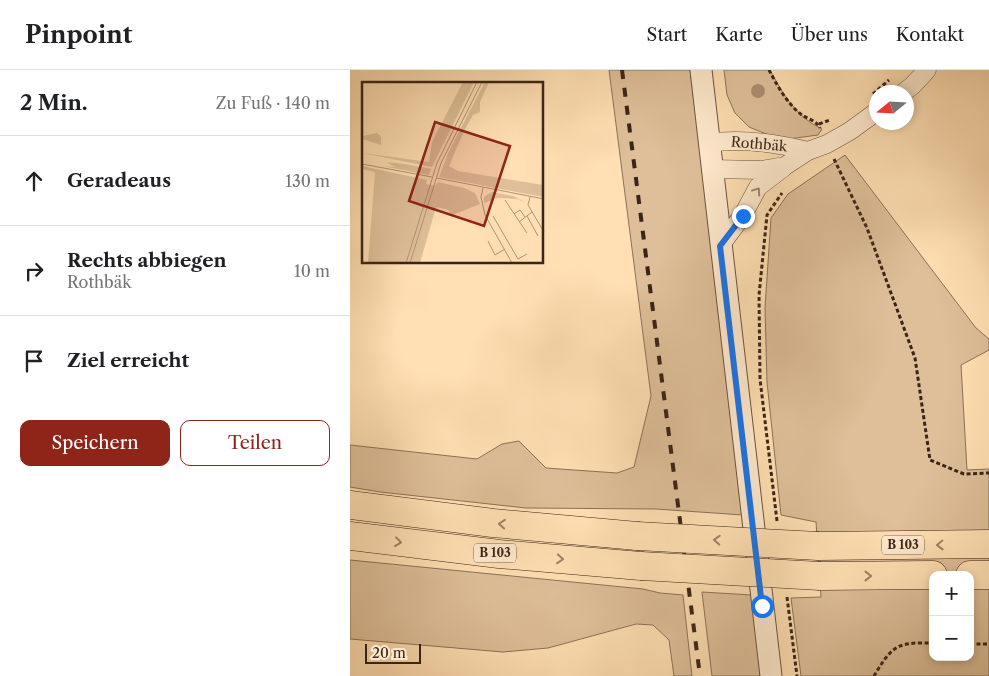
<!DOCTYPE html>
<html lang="de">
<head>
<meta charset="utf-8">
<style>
  :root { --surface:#fff; --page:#f2f2f2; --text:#202124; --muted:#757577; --line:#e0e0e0; --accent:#8f2418 }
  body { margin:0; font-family:"Libre Caslon Text",serif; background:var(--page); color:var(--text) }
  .controls { position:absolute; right:15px; bottom:15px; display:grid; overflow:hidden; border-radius:10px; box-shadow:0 2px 8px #0003 }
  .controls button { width:45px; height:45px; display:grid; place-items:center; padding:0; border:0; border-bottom:1px solid var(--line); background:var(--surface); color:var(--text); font:25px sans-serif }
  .compass { position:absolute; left:519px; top:15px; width:45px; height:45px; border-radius:50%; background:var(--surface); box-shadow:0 2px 8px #0003; rotate:252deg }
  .scale { position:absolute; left:15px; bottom:12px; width:56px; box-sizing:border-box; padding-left:5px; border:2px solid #3b2419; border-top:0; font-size:14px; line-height:18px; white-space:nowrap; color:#3b2419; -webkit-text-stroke:4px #ffeace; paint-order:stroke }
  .stop { position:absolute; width:15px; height:15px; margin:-11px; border:4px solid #1a73e8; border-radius:50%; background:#fff }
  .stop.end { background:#1a73e8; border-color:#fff; box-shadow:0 1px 5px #0008 }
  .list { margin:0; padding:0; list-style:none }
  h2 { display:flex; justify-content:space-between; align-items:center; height:65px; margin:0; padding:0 20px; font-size:21px }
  h2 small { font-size:16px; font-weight:400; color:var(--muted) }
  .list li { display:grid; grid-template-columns:32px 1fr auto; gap:15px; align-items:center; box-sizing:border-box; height:90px; padding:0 20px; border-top:1px solid var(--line) }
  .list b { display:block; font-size:19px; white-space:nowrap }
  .list p { margin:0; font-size:16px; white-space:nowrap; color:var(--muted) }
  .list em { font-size:16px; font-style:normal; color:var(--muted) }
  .actions { display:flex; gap:10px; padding:15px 20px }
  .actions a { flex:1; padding:11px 0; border:1px solid var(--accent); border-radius:10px; text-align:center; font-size:18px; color:var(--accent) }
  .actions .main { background:var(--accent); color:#fff }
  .icon { flex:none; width:28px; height:28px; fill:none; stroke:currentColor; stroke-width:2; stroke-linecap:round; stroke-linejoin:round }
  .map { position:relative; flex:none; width:639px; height:606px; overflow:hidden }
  header { display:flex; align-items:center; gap:30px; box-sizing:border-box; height:70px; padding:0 25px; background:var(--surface); border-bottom:1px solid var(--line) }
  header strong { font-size:24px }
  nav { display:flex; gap:28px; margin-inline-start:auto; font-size:18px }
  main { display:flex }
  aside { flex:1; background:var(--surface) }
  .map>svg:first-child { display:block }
  .green { fill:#debf99; stroke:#8c7259; fill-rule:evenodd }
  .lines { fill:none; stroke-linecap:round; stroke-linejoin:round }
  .minor-casing { stroke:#6c5340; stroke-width:19 }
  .tertiary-casing { stroke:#6c5340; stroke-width:23 }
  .trunk-casing { stroke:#3b2419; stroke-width:29 }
  .path { stroke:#3b2419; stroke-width:3; stroke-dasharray:4 2.5; stroke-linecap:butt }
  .minor { stroke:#ffeace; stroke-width:18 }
  .tertiary { stroke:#ffeace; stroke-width:21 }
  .trunk { stroke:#ffdfb3; stroke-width:28 }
  .rail { stroke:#3b2419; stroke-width:4; stroke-dasharray:9 9; stroke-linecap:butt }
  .trunk-bridge-casing { stroke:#3b2419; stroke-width:29; stroke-linecap:butt }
  .trunk-bridge { stroke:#ffdfb3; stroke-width:28 }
  .tree { fill:#aa8e70 }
  .oneway { stroke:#9d8774 }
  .oneway2 { stroke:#9d8266 }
  .route { stroke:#1a73e8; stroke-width:6 }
  .labels { text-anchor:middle; stroke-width:4; stroke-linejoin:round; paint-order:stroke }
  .shield { fill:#ffeace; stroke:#765f4f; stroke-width:1 }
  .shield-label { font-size:12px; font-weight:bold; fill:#3b2419 }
  .street-label { font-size:14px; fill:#3b2419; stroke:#ffeace }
  .inset-road { fill:none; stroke:#b19475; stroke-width:1 }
  .view { fill:#8f2418; fill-opacity:0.15; stroke:#8f2418; stroke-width:2.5 }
  .inset-edge { fill:none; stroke:#3b2419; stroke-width:2.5 }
</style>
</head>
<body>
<header>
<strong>Pinpoint</strong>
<nav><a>Start</a><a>Karte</a><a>Über uns</a><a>Kontakt</a></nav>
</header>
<main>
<aside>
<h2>2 Min.<small>Zu Fuß · 140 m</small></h2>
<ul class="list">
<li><svg class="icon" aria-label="ahead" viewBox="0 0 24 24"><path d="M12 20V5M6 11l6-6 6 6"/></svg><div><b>Geradeaus</b></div><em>130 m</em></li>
<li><svg class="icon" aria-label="right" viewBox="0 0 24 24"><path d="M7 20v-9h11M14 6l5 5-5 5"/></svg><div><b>Rechts abbiegen</b><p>Rothbäk</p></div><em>10 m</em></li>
<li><svg class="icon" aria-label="arrive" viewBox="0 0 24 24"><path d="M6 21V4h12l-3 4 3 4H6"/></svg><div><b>Ziel erreicht</b></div></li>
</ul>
<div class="actions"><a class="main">Speichern</a><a>Teilen</a></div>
</aside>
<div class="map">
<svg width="639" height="606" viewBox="0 0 639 606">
  <rect width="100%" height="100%" fill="#ffdfb3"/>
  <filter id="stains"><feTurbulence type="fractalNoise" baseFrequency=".004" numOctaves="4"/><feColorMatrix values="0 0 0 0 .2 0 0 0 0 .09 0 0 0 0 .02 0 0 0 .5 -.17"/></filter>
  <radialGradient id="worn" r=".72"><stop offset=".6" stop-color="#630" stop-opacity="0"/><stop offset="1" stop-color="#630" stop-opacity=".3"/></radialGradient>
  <!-- green -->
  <path class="green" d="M 259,0 L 340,0 L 366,206 L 393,445 L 306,439 L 176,438 L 30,422 L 0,417 L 0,375 L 127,389 L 152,374 L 169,371 L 196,398 L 267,403 L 284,397 L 301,326 Z
    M 374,0 L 420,0 C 433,24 446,47 472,59 L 468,65 L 431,70 L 399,57 L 385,43 L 377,25 Z
    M 495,85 L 626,258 L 639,269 L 639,280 L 611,295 L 617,400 L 639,399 L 639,606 L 451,606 L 441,528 L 471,527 L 466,452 L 431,445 L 417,312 L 415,238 L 421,148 L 438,124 ZM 583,505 L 620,505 L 620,587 L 583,587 Z
    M 0,490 L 293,519 L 310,523 L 333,525 L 342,606 L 324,606 L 319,570 L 303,555 L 286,554 L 198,578 L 153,582 L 0,569 Z
    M 352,522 L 402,525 L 412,606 L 362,606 Z"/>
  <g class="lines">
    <defs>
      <path id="minor" d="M 554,22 L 562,16 L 577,0
        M 359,73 C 391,68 426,73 458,81
        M 362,99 L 411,100 L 435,96 L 458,81 L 477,74 L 500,61 L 526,42
        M 370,176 L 393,145 L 408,117 L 433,98"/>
      <path id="tertiary" d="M 351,0 L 421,606"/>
      <path id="trunk" d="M 0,435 L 143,453 L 287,466
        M 0,466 L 149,484 L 291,496
        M 468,476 L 639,474
        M 620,505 L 639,505
        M 470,506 L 583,505"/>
    </defs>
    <!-- minor casing -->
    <use href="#minor" class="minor-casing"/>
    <!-- tertiary casing -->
    <use href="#tertiary" class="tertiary-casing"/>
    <!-- trunk casing -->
    <use href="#trunk" class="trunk-casing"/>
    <!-- path -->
    <path class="path" d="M 419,0 C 427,15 437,34 452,45 C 458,49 467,51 470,58
      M 523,24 L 539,10
      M 469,54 L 480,50
      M 484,89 L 517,158 L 565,288 L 580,390 L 614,404 L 639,403
      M 427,451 L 410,309 L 409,225 L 417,145 L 432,123
      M 437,527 L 447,606
      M 620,574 L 639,574
      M 524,606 C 530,596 539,580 550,576 C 560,572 573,573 583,573"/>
    <!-- minor -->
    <use href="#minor" class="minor"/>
    <!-- tertiary -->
    <use href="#tertiary" class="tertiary"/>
    <!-- trunk -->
    <use href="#trunk" class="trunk"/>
    <!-- rail -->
    <path class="rail" d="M 272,0 L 350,606"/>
    <defs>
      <path id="trunk-bridge" d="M 287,466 L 468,476
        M 291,496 L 470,506"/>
    </defs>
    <!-- trunk-bridge casing -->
    <use href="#trunk-bridge" class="trunk-bridge-casing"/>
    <!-- trunk-bridge -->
    <use href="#trunk-bridge" class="trunk-bridge"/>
  </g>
  <!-- trees -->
  <circle class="tree" cx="408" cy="21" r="7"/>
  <!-- one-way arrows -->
  <defs><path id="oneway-chevron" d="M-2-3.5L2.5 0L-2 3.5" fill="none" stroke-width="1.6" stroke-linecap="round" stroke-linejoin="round" transform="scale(1.25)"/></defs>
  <use class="oneway" href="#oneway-chevron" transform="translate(407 121) rotate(-56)"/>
  <g class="oneway2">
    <use href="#oneway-chevron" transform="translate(152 454) rotate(-175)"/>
    <use href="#oneway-chevron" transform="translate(367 470) rotate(-177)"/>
    <use href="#oneway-chevron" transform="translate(48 472) rotate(7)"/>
    <use href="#oneway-chevron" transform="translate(590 475) rotate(179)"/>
    <use href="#oneway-chevron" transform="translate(210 489) rotate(5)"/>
    <use href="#oneway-chevron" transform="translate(518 506)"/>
  </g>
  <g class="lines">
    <!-- route -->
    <path class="route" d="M 393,146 L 370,176 L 412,536"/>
  </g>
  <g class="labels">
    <!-- shield labels -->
    <g class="shield">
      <rect x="532" y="465.5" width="42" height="19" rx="4"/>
      <rect x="124" y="473.5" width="42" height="19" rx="4"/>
    </g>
    <g class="shield-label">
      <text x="553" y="479">B 103</text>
      <text x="145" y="487">B 103</text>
    </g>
    <!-- street labels -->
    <g class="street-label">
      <text transform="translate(409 74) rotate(5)" y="5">Rothbäk</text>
    </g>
  </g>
  <!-- overview -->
  <g transform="translate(12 12)">
    <rect width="181" height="181" fill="#ffdfb3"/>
    <path d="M 101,0 L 112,0 L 70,85 L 0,71 L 67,80 L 70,60 ZM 123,0 L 127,0 L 118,20 L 118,30 L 111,33 L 102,49 L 87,84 L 96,89 L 181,103 L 181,115 L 77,95 L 87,69 ZM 15,51 L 19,55 L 19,63 L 1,57 L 1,54 ZM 24,80 L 43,82 L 69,87 L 67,93 L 20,84 L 33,85 ZM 0,84 L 65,98 L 64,102 L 73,104 L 76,100 L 102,106 L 113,111 L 118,122 L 88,134 L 87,128 L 74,125 L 58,181 L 6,181 L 13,90 L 0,87 ZM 130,110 L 151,114 L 159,118 L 163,121 L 156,117 L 136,116 L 122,121 L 122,115 Z" fill="#debf99"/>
    <path class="inset-road" d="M 0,82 L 70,95M 75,96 L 182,117M 121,106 L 119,115 L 123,133 L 150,181M 168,115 L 166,123 L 182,150M 143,118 L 165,151M 152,132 L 158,128 L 163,135M 131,134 L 156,177 L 165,172M 165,134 L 176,154M 157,140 L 170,130M 126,159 L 133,173 L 143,167M 44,181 L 75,81 L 115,0M 48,181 L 79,81 L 120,0"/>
    <path class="view" d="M 73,40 L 148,64 L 122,144 L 47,119 Z"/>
    <rect width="181" height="181" class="inset-edge"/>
  </g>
  <rect width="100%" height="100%" filter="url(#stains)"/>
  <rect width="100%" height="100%" fill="url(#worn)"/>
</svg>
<div class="controls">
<button>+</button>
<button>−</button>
</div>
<svg class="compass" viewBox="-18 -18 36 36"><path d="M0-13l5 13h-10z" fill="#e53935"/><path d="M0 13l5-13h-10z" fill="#757577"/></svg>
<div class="scale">20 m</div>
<div class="stop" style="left:412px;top:536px"></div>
<div class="stop end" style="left:393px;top:146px"></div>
</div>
</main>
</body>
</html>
